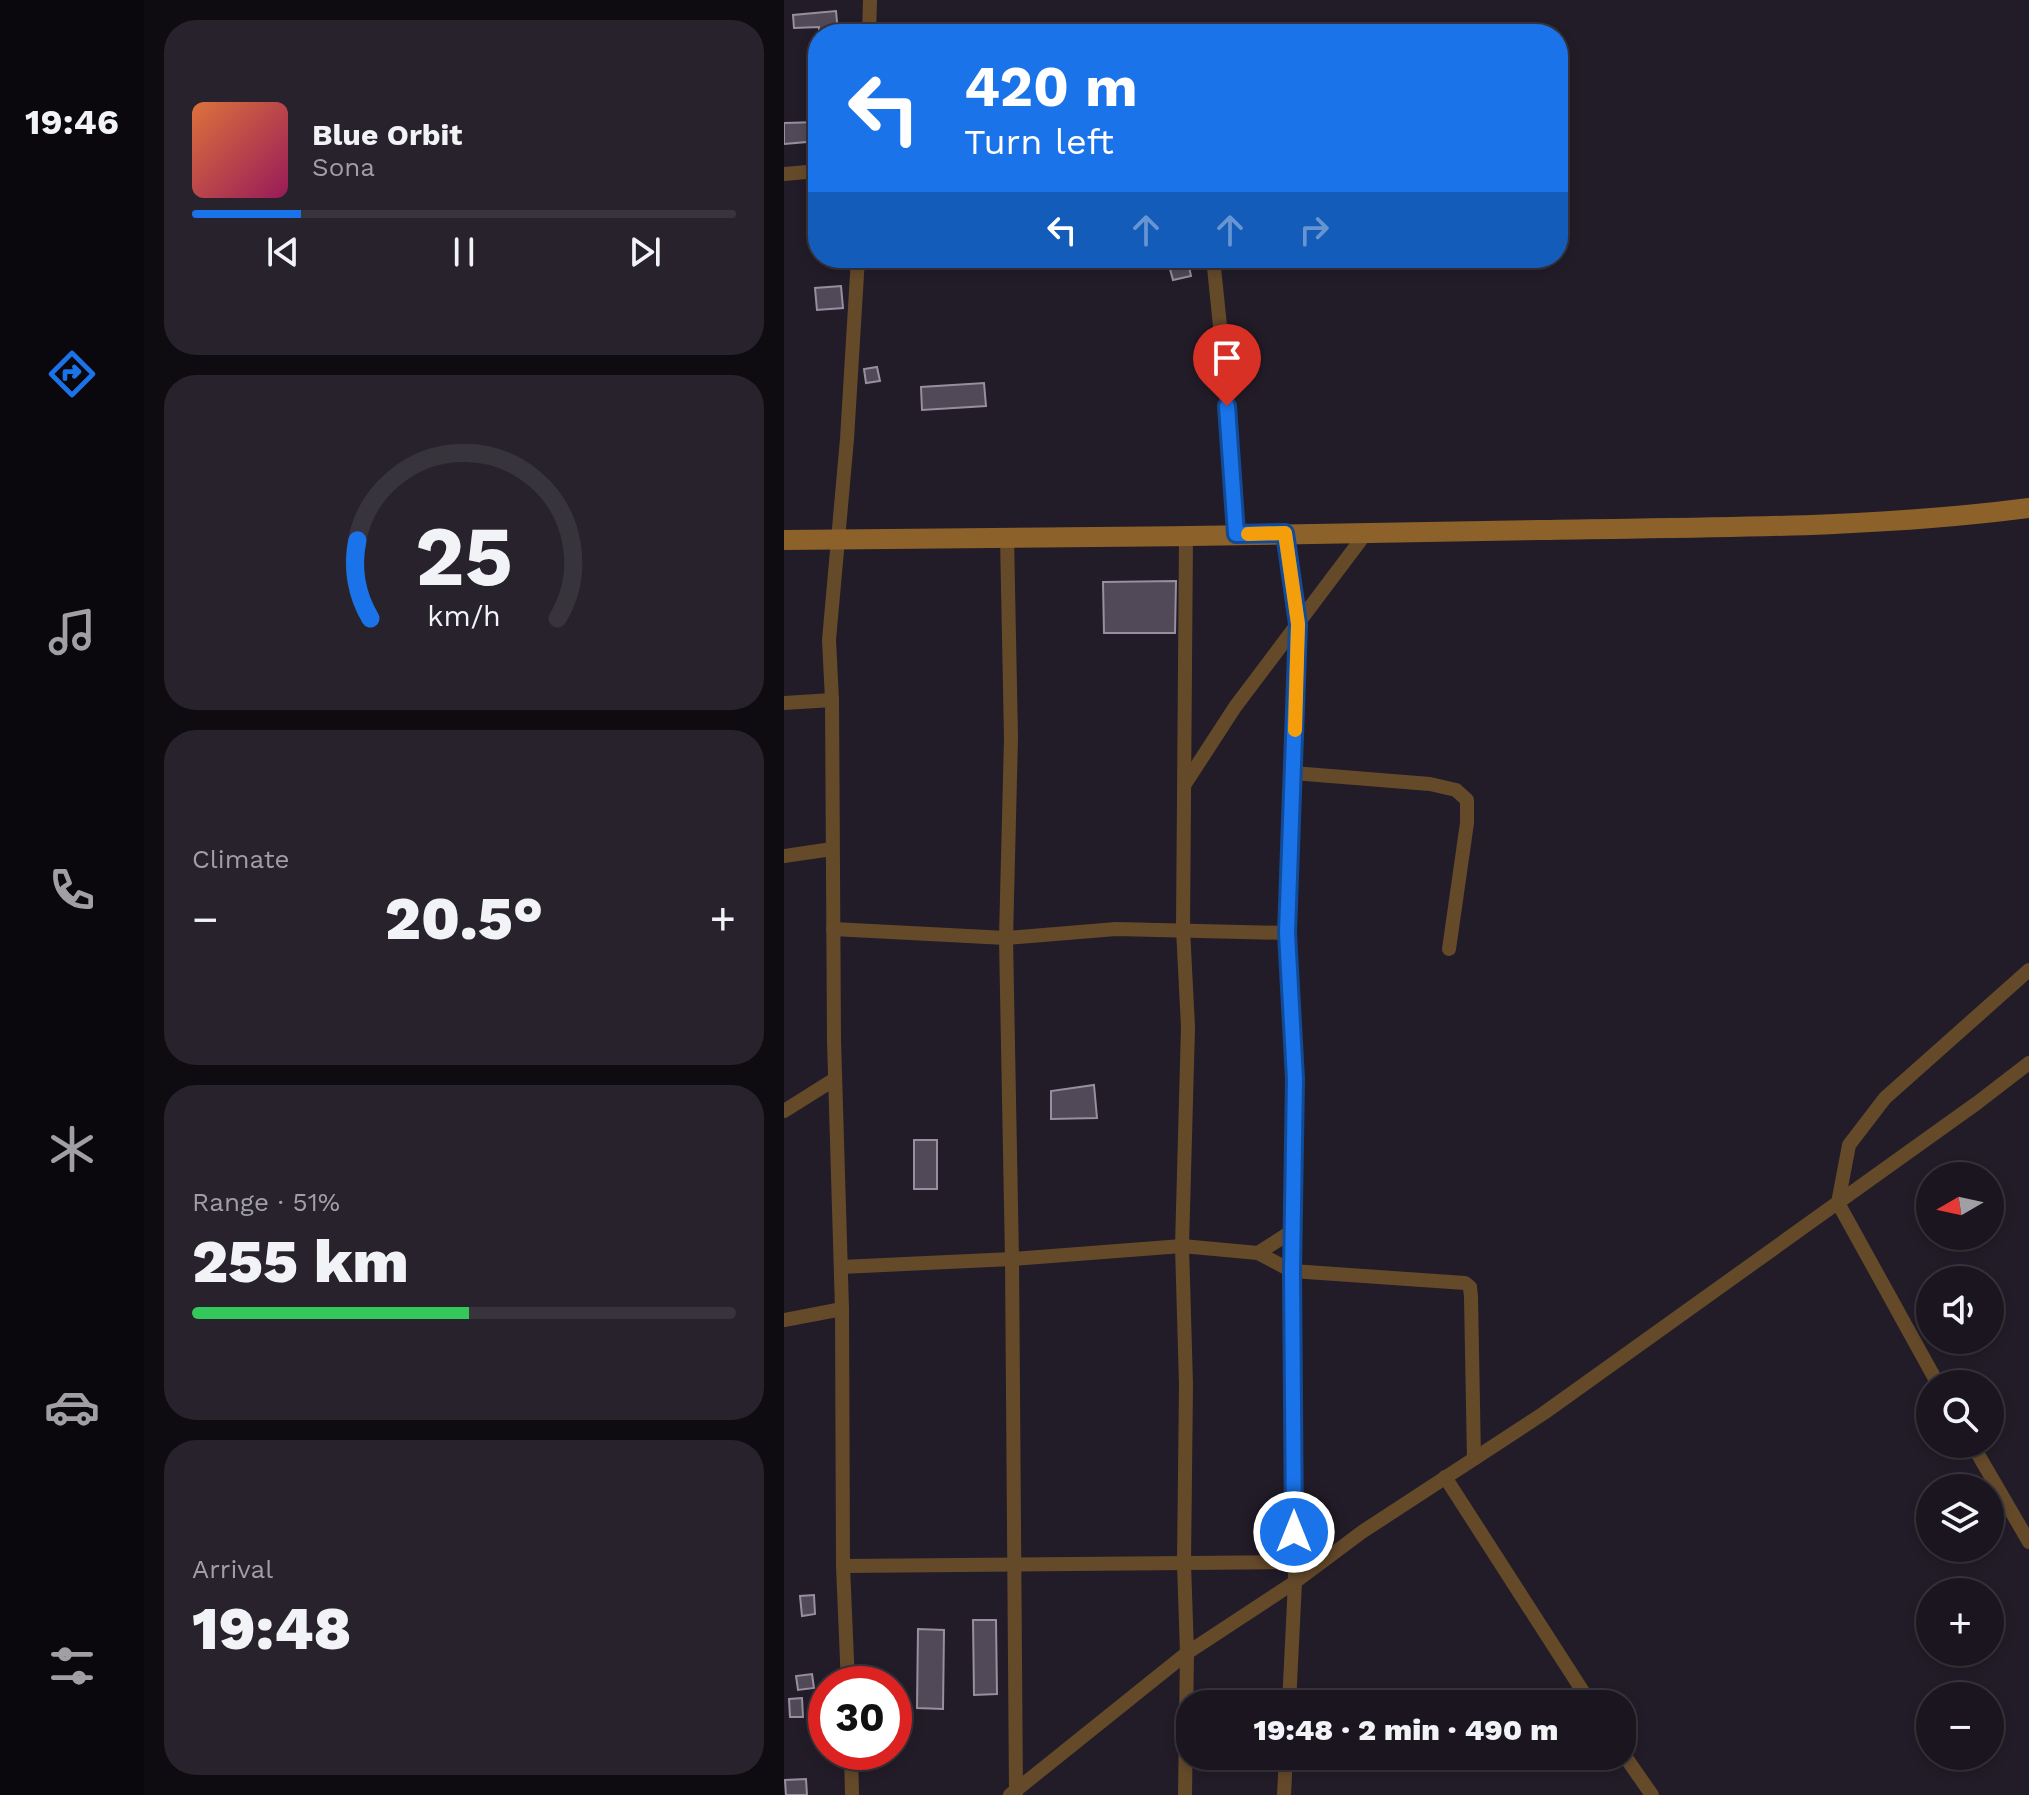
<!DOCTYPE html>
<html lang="en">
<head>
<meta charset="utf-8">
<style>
  :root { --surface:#1a151e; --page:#27222b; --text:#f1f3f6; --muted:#9f9fa4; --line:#38343c; --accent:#1a73e8 }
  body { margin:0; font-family:"Work Sans",sans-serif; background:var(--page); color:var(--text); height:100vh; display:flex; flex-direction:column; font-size:30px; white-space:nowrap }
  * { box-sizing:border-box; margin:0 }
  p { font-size:26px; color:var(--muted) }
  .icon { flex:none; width:44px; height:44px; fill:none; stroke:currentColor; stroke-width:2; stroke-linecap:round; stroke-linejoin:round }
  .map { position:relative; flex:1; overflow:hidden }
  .sheet { display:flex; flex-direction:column; gap:20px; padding:20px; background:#0e0c10; width:640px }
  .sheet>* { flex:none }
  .hud { position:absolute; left:24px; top:24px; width:760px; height:244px; border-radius:32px; box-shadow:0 4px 12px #0003,0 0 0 2px var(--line); background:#1a73e8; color:#fff; overflow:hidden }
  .needle { width:52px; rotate:261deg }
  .tools { position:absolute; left:1132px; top:1162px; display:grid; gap:16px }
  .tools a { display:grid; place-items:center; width:88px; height:88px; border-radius:50%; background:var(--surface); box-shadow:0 4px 12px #0003,0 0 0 2px var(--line); font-size:40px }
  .speed { position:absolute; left:24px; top:1666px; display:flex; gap:16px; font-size:40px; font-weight:700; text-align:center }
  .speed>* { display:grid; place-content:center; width:104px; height:104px; border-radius:50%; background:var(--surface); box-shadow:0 4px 12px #0003,0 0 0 2px var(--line); line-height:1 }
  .speed .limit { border:12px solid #d22; background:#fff; color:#111 }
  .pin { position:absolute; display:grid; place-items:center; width:68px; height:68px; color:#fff; margin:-82px -34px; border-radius:50% 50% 50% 0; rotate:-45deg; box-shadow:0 0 8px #0007 }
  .pin .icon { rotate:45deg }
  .me { position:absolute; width:88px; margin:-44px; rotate:0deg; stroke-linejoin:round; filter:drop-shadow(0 0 6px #0008) }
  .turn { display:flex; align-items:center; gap:28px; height:168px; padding:0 24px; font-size:36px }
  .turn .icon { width:104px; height:104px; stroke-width:2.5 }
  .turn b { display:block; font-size:56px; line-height:68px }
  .lanes { display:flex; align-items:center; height:76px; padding:0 24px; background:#0003; justify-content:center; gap:40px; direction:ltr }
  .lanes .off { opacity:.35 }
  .big { font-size:60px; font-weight:800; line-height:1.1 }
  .sheet .card { flex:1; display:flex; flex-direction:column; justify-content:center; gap:12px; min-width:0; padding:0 28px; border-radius:32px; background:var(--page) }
  .sheet .dial { align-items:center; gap:0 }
  .dial svg { height:208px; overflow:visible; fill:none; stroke:var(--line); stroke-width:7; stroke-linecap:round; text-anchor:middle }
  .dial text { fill:var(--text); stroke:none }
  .song { display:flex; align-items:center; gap:24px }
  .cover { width:96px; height:96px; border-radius:12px; background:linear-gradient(135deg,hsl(20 70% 55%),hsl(330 70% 35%)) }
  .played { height:8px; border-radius:4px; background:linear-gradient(90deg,var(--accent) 20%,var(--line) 20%) }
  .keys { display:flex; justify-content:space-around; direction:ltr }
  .heat { display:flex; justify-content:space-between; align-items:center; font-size:44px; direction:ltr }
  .charge { height:12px; border-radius:6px; background:linear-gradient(90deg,#34c759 51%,var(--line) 0) }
  .trip { position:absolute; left:392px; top:1690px; width:460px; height:80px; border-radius:32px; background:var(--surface); box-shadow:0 4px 12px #0003,0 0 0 2px var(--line); font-weight:800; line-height:80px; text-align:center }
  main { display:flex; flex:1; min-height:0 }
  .dock { display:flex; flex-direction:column; width:144px; justify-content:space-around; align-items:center; background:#0a080c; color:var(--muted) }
  .dock .icon { width:56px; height:56px }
  .dock .on { color:var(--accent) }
  .dock b { font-size:36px; color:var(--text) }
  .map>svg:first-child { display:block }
  .building { fill:#514958; stroke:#978f9f; stroke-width:2 }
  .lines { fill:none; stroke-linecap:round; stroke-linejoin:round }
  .minor { stroke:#654a2a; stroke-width:14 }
  .secondary { stroke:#8c622a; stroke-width:20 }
  .route-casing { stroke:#114b97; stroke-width:20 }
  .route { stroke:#1a73e8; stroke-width:14 }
  .slow { stroke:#f59e0b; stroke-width:14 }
</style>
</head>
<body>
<main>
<nav class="dock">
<b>19:46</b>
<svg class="icon on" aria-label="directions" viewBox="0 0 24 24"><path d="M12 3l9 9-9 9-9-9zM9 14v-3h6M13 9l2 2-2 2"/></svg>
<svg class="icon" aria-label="music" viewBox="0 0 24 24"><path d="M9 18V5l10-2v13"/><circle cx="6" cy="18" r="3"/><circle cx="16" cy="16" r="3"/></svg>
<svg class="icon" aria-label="phone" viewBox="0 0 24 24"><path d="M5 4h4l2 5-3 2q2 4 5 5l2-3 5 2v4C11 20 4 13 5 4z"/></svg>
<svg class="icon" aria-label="climate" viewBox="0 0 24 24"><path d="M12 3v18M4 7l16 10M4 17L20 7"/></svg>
<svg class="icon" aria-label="car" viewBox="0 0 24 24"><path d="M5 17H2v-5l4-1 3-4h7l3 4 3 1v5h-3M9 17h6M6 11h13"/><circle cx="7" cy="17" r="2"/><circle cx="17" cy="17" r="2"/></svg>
<svg class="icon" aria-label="filters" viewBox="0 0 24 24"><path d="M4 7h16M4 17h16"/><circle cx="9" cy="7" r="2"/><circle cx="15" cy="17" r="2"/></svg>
</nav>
<section class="sheet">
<div class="card">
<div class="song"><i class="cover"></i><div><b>Blue Orbit</b><p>Sona</p></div></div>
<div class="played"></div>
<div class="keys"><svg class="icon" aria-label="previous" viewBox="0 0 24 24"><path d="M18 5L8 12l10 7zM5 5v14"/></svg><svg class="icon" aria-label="pause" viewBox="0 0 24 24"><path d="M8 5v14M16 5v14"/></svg><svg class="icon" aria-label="next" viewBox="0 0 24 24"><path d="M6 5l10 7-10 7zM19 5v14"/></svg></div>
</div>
<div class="card dial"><svg viewBox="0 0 100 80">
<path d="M14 69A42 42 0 1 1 86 69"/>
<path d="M14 69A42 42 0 0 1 9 39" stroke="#1a73e8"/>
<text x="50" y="56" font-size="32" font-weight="700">25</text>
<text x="50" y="72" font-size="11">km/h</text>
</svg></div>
<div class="card"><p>Climate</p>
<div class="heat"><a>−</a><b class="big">20.5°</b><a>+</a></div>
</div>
<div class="card"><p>Range · 51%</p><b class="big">255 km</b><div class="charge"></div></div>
<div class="card"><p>Arrival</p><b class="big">19:48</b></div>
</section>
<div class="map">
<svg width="1245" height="1795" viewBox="0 0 1245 1795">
  <rect width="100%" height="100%" fill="#221c28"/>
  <!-- building -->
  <g class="building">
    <path d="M 52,11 L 54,33 L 35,34 L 35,27 L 10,28 L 9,15 Z"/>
    <path d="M 34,122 L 34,141 L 0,144 L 0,123 Z"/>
    <path d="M 383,258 L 403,258 L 407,276 L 389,280 Z"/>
    <path d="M 57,286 L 59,308 L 33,310 L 31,288 Z"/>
    <path d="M 93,367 L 96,381 L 82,383 L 80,369 Z"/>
    <path d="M 200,383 L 202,406 L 138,410 L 137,387 Z"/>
    <path d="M 392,581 L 391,633 L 320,633 L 319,582 Z"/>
    <path d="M 310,1085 L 313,1118 L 267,1119 L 267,1091 Z"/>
    <rect x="130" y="1140" width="23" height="49"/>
    <path d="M 30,1595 L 31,1614 L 18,1616 L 16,1596 Z"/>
    <path d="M 189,1620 L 212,1620 L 213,1694 L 190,1695 Z"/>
    <path d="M 134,1629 L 160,1630 L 159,1709 L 133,1708 Z"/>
    <path d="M 28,1674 L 30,1688 L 14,1690 L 12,1676 Z"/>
    <path d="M 18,1698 L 19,1717 L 6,1717 L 5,1699 Z"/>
    <path d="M 22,1779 L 23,1795 L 2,1795 L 1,1780 Z"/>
  </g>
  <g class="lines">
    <!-- minor -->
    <g class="minor">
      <path d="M 85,34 L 86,0"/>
      <path d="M 0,174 L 34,171"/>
      <path d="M 429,258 L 441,374 L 452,534"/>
      <path d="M 501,533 L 514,624 L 503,933 L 511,1079 L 508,1271 L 511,1582 L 505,1704"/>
      <path d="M 223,537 L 227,738 L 222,938 L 332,929 L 503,933"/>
      <path d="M 0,703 L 48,700"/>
      <path d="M 509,773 L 646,784 L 672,790 L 683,800 L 683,823 L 665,949"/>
      <path d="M 401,784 L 451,707 L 582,533"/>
      <path d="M 0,856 L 48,849"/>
      <path d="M 49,929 L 222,938 L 228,1259 L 232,1795"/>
      <path d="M 0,1111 L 51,1079"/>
      <path d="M 474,1253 L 510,1230"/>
      <path d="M 57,1267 L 228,1259 L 398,1246 L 474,1253 L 508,1271 L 681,1283 L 686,1287 L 687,1297 L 690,1459"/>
      <path d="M 0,1320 L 58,1309"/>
      <path d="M 1154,1384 L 1054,1203 L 1065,1145 L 1101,1098 L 1245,970"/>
      <path d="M 1188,1444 L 1245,1542"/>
      <path d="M 661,1477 L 807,1704"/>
      <path d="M 59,1566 L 518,1562"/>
      <path d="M 64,1684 L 59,1566 L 58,1309 L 50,1040 L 48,700 L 45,640 L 63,439 L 74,258"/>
      <path d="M 67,1752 L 68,1795"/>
      <path d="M 838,1752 L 868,1795"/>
      <path d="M 226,1795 L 403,1653 L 511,1582 L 578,1532 L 760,1413 L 1193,1103 L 1245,1063"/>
      <path d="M 401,1795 L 403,1653 L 400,1563 L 402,1384 L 398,1246 L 404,1027 L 399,929 L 402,535"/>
      <path d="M 500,1795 L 502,1756"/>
    </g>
    <!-- secondary -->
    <path class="secondary" d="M 0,540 C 252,539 505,535 757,530 C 920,527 1084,529 1245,508"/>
  </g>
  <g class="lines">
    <defs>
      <path id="route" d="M 443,406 L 452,534 L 501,533 L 514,624 L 503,933 L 511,1079 L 508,1271 L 510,1532"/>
    </defs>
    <!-- route casing -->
    <use href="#route" class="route-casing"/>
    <!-- route -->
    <use href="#route" class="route"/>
    <!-- slow -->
    <path class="slow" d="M 464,534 L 501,533 L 514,624 L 511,730"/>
  </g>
</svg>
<div class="tools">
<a><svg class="needle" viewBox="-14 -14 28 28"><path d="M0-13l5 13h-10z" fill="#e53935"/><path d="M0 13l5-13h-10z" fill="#9f9fa4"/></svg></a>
<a><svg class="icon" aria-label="sound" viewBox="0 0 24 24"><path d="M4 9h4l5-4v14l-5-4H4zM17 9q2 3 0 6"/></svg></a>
<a><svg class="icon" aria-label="search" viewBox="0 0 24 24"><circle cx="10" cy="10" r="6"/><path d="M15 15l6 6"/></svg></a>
<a><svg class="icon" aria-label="layers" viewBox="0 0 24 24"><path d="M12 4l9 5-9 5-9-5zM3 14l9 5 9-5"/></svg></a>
<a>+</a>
<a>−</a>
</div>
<div class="speed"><div class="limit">30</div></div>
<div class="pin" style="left:443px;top:406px;background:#d93025"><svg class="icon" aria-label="arrive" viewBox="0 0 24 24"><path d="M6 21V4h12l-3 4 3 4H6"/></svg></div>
<svg class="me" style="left:510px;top:1532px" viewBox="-20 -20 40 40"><circle r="17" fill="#1a73e8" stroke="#fff" stroke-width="3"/><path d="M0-11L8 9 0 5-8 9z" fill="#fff"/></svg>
<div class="trip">19:48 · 2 min · 490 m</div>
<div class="hud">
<div class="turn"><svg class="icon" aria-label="left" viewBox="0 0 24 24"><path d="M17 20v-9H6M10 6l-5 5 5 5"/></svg><div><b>420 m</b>Turn left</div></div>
<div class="lanes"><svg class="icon" aria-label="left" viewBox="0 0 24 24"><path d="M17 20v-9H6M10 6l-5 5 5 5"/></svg><svg class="icon off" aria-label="ahead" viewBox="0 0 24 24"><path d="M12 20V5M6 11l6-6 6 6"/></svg><svg class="icon off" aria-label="ahead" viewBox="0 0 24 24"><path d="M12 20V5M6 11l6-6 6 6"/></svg><svg class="icon off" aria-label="right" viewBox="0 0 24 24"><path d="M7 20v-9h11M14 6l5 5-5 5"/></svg></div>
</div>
</div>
</main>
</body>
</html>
